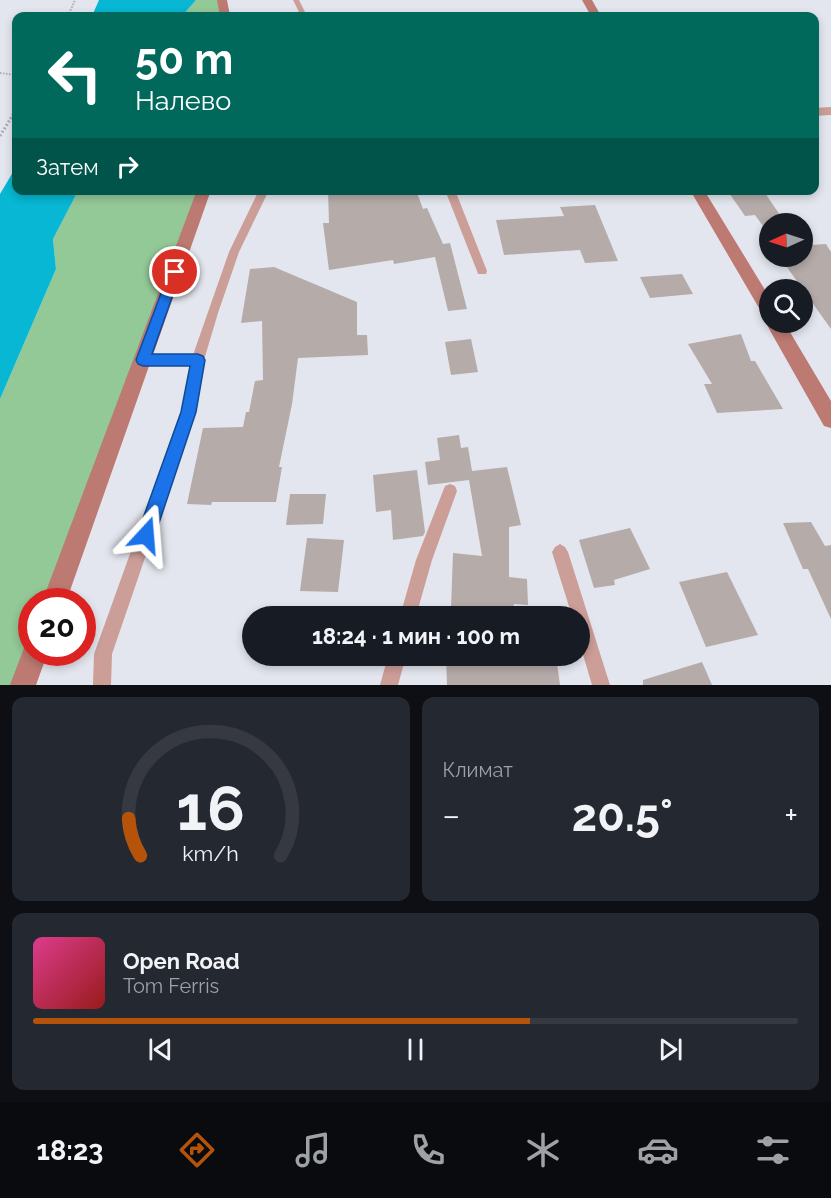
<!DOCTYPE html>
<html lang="ru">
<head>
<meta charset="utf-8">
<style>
  :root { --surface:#171b24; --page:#242831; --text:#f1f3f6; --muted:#9ea1a6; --line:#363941; --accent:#b45309 }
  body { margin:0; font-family:Raleway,sans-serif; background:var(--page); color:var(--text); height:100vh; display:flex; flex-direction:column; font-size:22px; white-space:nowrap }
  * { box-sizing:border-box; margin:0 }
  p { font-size:20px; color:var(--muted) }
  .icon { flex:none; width:33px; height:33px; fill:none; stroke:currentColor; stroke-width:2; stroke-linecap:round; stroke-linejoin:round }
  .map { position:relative; height:685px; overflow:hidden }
  .panel { display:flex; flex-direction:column; gap:12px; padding:12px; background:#0d0f14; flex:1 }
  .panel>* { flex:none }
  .top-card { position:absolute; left:12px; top:12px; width:807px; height:183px; border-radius:12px; box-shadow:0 3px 9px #0003; background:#00695c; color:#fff; overflow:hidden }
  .needle { width:39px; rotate:267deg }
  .tools { position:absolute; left:759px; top:213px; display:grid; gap:12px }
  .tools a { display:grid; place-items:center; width:54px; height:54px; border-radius:50%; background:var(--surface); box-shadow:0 3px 9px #0003; font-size:30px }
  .speed { position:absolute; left:18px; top:588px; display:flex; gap:12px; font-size:30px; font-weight:700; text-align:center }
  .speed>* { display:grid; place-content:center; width:78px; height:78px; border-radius:50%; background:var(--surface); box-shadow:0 3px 9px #0003; line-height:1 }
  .speed .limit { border:9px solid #d22; background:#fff; color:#111 }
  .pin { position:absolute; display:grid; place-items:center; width:51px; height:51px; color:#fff; margin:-26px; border:3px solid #fff; border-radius:50%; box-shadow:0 2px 6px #0007 }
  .me { position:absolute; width:66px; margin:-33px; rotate:19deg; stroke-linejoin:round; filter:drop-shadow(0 0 4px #0008) }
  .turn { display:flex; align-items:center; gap:21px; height:126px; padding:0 24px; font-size:27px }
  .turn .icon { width:78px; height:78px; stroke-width:2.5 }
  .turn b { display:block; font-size:42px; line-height:51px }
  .then { display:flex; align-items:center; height:57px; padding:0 24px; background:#0003; gap:12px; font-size:22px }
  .big { font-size:45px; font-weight:700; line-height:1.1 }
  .panel .card { flex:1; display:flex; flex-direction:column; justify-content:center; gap:9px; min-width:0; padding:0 21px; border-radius:12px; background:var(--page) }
  .panel .dial { align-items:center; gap:0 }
  .dial svg { height:156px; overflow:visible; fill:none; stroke:var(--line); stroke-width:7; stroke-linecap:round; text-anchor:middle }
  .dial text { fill:var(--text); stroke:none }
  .song { display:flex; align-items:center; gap:18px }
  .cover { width:72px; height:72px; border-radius:9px; background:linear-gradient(135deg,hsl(330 70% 55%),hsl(0 70% 35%)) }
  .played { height:6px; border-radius:3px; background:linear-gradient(90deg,var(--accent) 65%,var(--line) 65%) }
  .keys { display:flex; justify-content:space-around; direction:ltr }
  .heat { display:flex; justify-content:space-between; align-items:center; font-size:33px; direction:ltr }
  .panel .tiles { flex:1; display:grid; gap:12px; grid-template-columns:1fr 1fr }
  .card:last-child { grid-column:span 2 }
  .trip { position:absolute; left:242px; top:606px; width:348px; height:60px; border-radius:30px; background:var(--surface); box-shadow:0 3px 9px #0003; font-weight:700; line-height:60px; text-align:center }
  .tabs { display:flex; height:96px; justify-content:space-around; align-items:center; background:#090b0e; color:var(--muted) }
  .tabs .icon { width:42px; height:42px }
  .tabs .active { color:var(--accent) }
  .tabs b { font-size:27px; color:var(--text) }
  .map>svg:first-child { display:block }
  .green { fill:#93c897 }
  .water { fill:#07b7d3 }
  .building { fill:#b5aba9 }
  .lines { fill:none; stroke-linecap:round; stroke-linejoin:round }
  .path-far1 { stroke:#abadb4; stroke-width:2; stroke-dasharray:1.5 1.5; stroke-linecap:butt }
  .path { stroke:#abadb4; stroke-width:3; stroke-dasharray:2 2; stroke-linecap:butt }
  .lane { fill:#cc9e98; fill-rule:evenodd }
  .street { fill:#cc9e98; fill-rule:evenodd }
  .secondary { fill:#bc7a72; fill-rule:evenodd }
  .route { fill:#1a73e8; stroke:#114b97; stroke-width:1.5 }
</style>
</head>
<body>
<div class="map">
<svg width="831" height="685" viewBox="0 0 831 685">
  <rect width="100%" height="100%" fill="#e3e6ee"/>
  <!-- green -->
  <g class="green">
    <path d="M 196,0 L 222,0 L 225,16 L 182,16 Z"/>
    <path d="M 78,191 L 204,191 L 54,601 L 32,602 L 32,652 L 23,685 L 0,685 L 0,399 L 56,269 L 53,239 Z"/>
  </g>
  <!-- water -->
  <g class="water">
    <path d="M 99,0 L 196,0 L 182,16 L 92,16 Z"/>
    <path d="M 16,167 L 16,190 L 78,191 L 53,239 L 56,269 L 0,399 L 0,194 Z"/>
  </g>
  <!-- building -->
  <g class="building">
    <path d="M 328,190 L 416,190 L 423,209 L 427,208 L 443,244 L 450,243 L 467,309 L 448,311 L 435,257 L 394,264 L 393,260 L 329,270 L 323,223 L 329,223 Z"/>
    <path d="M 727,190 L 763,190 L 782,218 L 791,217 L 795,224 L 770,224 L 770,236 L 755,215 L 745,216 Z"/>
    <path d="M 595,205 L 618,261 L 585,263 L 580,250 L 504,255 L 496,220 L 564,216 L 560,207 Z"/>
    <path d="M 802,233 L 811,245 L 826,244 L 831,252 L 831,329 L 779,256 L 802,256 Z"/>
    <path d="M 274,267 L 357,302 L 357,335 L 367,335 L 368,355 L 298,358 L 292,404 L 279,467 L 282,467 L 276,502 L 212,502 L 211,505 L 187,504 L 203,428 L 243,427 L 246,412 L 249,412 L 255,381 L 263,380 L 262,321 L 241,323 L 250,269 Z"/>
    <path d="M 682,274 L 693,294 L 650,298 L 640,277 Z"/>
    <path d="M 741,334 L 751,361 L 755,361 L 783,409 L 717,413 L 704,384 L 712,384 L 688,344 Z"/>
    <path d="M 471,339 L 478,372 L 451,375 L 445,342 Z"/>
    <path d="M 459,435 L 461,448 L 468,447 L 472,471 L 507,467 L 521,525 L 509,527 L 509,577 L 527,579 L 528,605 L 514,604 L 511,614 L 451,608 L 453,553 L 482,556 L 469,480 L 428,485 L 425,462 L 440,460 L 437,438 Z"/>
    <path d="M 417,470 L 425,532 L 423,536 L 393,540 L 391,510 L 376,512 L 373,475 Z"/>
    <path d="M 290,494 L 326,494 L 323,524 L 286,525 Z"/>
    <path d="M 811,522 L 825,546 L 831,545 L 831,619 L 808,569 L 803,569 L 783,523 Z"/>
    <path d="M 630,528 L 650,569 L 614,580 L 615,585 L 594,588 L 579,540 Z"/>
    <path d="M 307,538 L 344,540 L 338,592 L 300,591 Z"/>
    <path d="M 727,572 L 758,635 L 706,647 L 679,582 Z"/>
    <path d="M 446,656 L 556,656 L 560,685 L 447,685 Z"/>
    <path d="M 702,662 L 712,685 L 643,685 L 643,680 Z"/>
  </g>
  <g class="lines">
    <!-- path-far1 -->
    <g class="path-far1">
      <path d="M 68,16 L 75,0"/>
      <path d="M 0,73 L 16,75"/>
      <path d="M 13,114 L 16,110"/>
    </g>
    <!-- path -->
    <path class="path" d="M 0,136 L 14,113"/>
    <!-- lane -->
    <g class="lane">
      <path d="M 293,0 L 299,0 L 307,16 L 301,16 Z"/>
      <path d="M 259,190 L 269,190 L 239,252 L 218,313 L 204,360 L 195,412 L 112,654 L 111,685 L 93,685 L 94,654 L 181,412 L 191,365 L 143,365 L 139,364 L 137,360 L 139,356 L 143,355 L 193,355 L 229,252 Z"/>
      <path d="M 445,190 L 455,190 L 487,271 L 486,274 L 478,274 L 477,271 Z"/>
      <path d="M 450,484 L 455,486 L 457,491 L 432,560 L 416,616 L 400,616 L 416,560 L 445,486 Z"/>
      <path d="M 560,544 L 565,547 L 568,552 L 610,685 L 592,685 L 579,641 L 579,616 L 572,616 L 552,552 L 555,547 Z"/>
      <path d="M 388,656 L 406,656 L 398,685 L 380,685 Z"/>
    </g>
    <!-- street -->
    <path class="street" d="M 831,107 L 831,115 L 814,116 L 814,108 Z"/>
    <!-- secondary -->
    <g class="secondary">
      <path d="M 217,0 L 227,0 L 230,16 L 220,16 Z"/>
      <path d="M 582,0 L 592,0 L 601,16 L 591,16 Z"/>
      <path d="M 197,190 L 211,190 L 66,602 L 42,602 Z"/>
      <path d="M 690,190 L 704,190 L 770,298 L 770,322 L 784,322 L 831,401 L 831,428 L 824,426 L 768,327 L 766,320 Z"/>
      <path d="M 32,641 L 32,652 L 48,652 L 36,685 L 10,685 L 26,643 Z"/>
    </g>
  </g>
  <!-- route -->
  <path class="route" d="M 175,267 L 181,272 L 152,354 L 198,354 L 203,356 L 205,360 L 196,412 L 155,535 L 152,541 L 146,543 L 140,541 L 137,535 L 181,412 L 190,366 L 143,366 L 138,364 L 136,360 L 169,272 Z"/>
</svg>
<div class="tools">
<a><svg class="needle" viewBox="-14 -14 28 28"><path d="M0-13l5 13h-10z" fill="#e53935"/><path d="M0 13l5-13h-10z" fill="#9ea1a6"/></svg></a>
<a><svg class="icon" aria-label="search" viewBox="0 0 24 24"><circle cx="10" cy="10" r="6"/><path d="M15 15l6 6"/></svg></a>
</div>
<div class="speed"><div class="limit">20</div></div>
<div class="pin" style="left:175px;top:272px;background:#d93025"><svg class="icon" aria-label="arrive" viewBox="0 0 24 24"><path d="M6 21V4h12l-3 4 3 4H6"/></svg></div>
<svg class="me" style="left:146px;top:535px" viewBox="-20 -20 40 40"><path d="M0-17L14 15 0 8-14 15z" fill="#1a73e8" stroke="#fff" stroke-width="4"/></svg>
<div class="trip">18:24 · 1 мин · 100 m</div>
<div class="top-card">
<div class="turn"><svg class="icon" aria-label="left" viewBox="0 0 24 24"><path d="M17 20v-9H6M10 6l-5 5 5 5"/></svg><div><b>50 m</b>Налево</div></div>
<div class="then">Затем<svg class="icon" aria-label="right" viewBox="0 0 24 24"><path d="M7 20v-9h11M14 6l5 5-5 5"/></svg></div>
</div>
</div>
<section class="panel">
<div class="tiles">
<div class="card dial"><svg viewBox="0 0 100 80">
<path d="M14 69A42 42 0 1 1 86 69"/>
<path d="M14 69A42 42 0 0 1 8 50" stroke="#b45309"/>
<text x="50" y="56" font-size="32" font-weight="700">16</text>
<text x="50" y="72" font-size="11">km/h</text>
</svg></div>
<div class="card"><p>Климат</p>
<div class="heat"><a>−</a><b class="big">20.5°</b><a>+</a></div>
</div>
<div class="card">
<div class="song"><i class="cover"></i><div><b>Open Road</b><p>Tom Ferris</p></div></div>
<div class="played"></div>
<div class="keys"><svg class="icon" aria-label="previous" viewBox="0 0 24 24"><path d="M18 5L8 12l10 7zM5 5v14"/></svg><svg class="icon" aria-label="pause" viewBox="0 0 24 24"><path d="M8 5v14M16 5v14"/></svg><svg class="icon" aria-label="next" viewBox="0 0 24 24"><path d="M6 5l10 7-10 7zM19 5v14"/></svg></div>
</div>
</div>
</section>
<nav class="tabs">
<b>18:23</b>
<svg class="icon active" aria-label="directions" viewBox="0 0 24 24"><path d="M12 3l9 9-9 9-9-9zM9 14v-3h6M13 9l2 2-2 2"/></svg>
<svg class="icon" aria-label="music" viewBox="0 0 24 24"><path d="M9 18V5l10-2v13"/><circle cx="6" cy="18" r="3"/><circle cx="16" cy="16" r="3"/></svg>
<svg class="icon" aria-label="phone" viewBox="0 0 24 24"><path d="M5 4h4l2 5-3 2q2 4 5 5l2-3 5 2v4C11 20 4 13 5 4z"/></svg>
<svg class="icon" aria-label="climate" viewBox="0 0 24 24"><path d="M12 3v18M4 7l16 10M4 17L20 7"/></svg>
<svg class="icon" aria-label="car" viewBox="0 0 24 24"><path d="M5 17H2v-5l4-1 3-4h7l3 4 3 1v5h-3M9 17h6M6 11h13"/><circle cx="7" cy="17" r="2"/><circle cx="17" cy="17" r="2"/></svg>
<svg class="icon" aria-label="filters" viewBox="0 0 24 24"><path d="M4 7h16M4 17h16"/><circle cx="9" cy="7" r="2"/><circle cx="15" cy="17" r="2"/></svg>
</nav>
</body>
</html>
